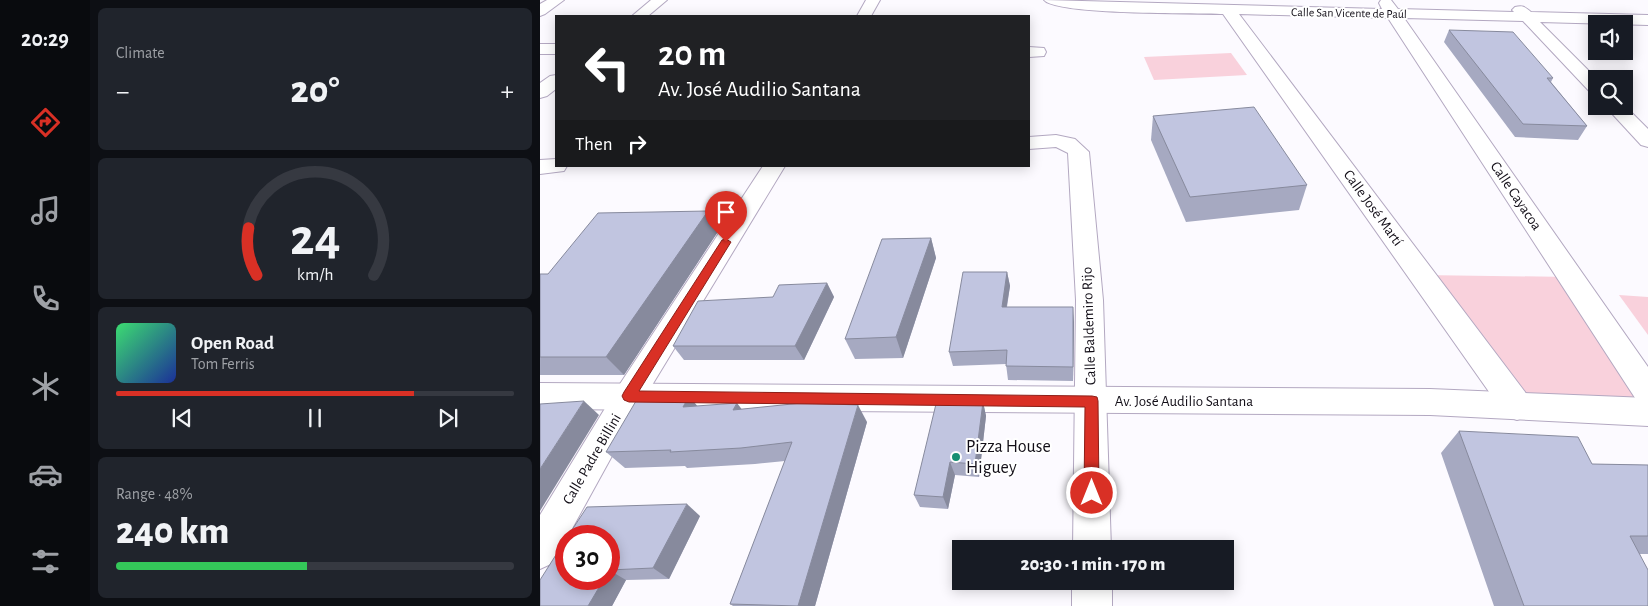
<!DOCTYPE html>
<html lang="en">
<head>
<meta charset="utf-8">
<style>
  :root { --surface:#171b24; --page:#20242c; --text:#f1f3f6; --muted:#9ea1a6; --line:#363941; --accent:#d93025 }
  body { margin:0; font-family:"Alegreya Sans",sans-serif; background:var(--page); color:var(--text); height:100vh; display:flex; flex-direction:column; font-size:19px; white-space:nowrap }
  * { box-sizing:border-box; margin:0 }
  p { font-size:16px; color:var(--muted) }
  .icon { flex:none; width:28px; height:28px; fill:none; stroke:currentColor; stroke-width:2; stroke-linecap:round; stroke-linejoin:round }
  .map { position:relative; flex:1; overflow:hidden }
  .details { display:flex; flex-direction:column; gap:8px; padding:8px; background:#0d0f14; width:450px }
  .details>* { flex:none }
  .banner { position:absolute; left:15px; top:15px; width:475px; height:152px; border-radius:0px; box-shadow:0 2px 12px #0003; background:#202124; color:#fff; overflow:hidden }
  .tools { position:absolute; left:1048px; top:15px; display:grid; gap:10px }
  .tools a { display:grid; place-items:center; width:45px; height:45px; border-radius:0px; background:var(--surface); box-shadow:0 2px 12px #0003; font-size:25px }
  .speed { position:absolute; left:15px; top:525px; display:flex; gap:10px; font-size:25px; font-weight:700; text-align:center }
  .speed>* { display:grid; place-content:center; width:65px; height:65px; border-radius:50%; background:var(--surface); box-shadow:0 2px 12px #0003; line-height:1 }
  .speed .limit { border:8px solid #d22; background:#fff; color:#111 }
  .pin { position:absolute; display:grid; place-items:center; width:42px; height:42px; color:#fff; margin:-51px -21px; border-radius:50% 50% 50% 0; rotate:-45deg; box-shadow:0 0 5px #0007 }
  .pin .icon { rotate:45deg }
  .me { position:absolute; width:55px; margin:-28px; rotate:0deg; stroke-linejoin:round; filter:drop-shadow(0 0 4px #0008) }
  .turn { display:flex; align-items:center; gap:18px; height:105px; padding:0 20px; font-size:22px }
  .turn .icon { width:65px; height:65px; stroke-width:2.5 }
  .turn b { display:block; font-size:35px; line-height:42px }
  .then { display:flex; align-items:center; height:48px; padding:0 20px; background:#0003; gap:10px; font-size:19px }
  .big { font-size:38px; font-weight:800; line-height:1.1 }
  .details .card { flex:1; display:flex; flex-direction:column; justify-content:center; gap:8px; min-width:0; padding:0 18px; border-radius:8px; background:var(--page) }
  .details .dial { align-items:center; gap:0 }
  .dial svg { height:130px; overflow:visible; fill:none; stroke:var(--line); stroke-width:7; stroke-linecap:round; text-anchor:middle }
  .dial text { fill:var(--text); stroke:none }
  .song { display:flex; align-items:center; gap:15px }
  .cover { width:60px; height:60px; border-radius:8px; background:linear-gradient(135deg,hsl(140 70% 55%),hsl(230 70% 35%)) }
  .played { height:5px; border-radius:2px; background:linear-gradient(90deg,var(--accent) 75%,var(--line) 75%) }
  .keys { display:flex; justify-content:space-around; direction:ltr }
  .heat { display:flex; justify-content:space-between; align-items:center; font-size:28px; direction:ltr }
  .charge { height:8px; border-radius:4px; background:linear-gradient(90deg,#34c759 48%,var(--line) 0) }
  .trip { position:absolute; left:412px; top:540px; width:282px; height:50px; border-radius:0px; background:var(--surface); box-shadow:0 2px 12px #0003; font-weight:800; line-height:50px; text-align:center }
  main { display:flex; flex:1; min-height:0 }
  .tabs { display:flex; flex-direction:column; width:90px; justify-content:space-around; align-items:center; background:#090b0e; color:var(--muted) }
  .tabs .icon { width:35px; height:35px }
  .tabs .selected { color:var(--accent) }
  .tabs b { font-size:22px; color:var(--text) }
  .map>svg:first-child { display:block }
  .green { fill:#f9d1dc }
  .lines { fill:none; stroke-linecap:round; stroke-linejoin:round }
  .street-casing { stroke:#b3a8c1; stroke-width:2 }
  .secondary-casing { stroke:#b3a8c1; stroke-width:2 }
  .street { fill:#fff; fill-rule:evenodd }
  .secondary { fill:#fff; fill-rule:evenodd }
  .wall { fill:#a6a9c1 }
  .shaded-wall { fill:#878a9d }
  .building { fill:#c1c5e0; stroke:#878a9d }
  .route { fill:#d93025; stroke:#8d1f18 }
  .poi-dot { fill:#158e72; stroke:#fff; stroke-width:2 }
  .labels { text-anchor:middle; dominant-baseline:central; stroke-width:4; stroke-linejoin:round; paint-order:stroke }
  .far-street-label { font-size:12px; fill:#120e17; stroke:#fff }
  .street-label { font-size:15px; fill:#120e17; stroke:#fff }
  .near-poi-label { font-size:18px; fill:#120e17; stroke:#fff; text-anchor:start }
</style>
</head>
<body>
<main>
<nav class="tabs">
<b>20:29</b>
<svg class="icon selected" aria-label="directions" viewBox="0 0 24 24"><path d="M12 3l9 9-9 9-9-9zM9 14v-3h6M13 9l2 2-2 2"/></svg>
<svg class="icon" aria-label="music" viewBox="0 0 24 24"><path d="M9 18V5l10-2v13"/><circle cx="6" cy="18" r="3"/><circle cx="16" cy="16" r="3"/></svg>
<svg class="icon" aria-label="phone" viewBox="0 0 24 24"><path d="M5 4h4l2 5-3 2q2 4 5 5l2-3 5 2v4C11 20 4 13 5 4z"/></svg>
<svg class="icon" aria-label="climate" viewBox="0 0 24 24"><path d="M12 3v18M4 7l16 10M4 17L20 7"/></svg>
<svg class="icon" aria-label="car" viewBox="0 0 24 24"><path d="M5 17H2v-5l4-1 3-4h7l3 4 3 1v5h-3M9 17h6M6 11h13"/><circle cx="7" cy="17" r="2"/><circle cx="17" cy="17" r="2"/></svg>
<svg class="icon" aria-label="filters" viewBox="0 0 24 24"><path d="M4 7h16M4 17h16"/><circle cx="9" cy="7" r="2"/><circle cx="15" cy="17" r="2"/></svg>
</nav>
<section class="details">
<div class="card"><p>Climate</p>
<div class="heat"><a>−</a><b class="big">20°</b><a>+</a></div>
</div>
<div class="card dial"><svg viewBox="0 0 100 80">
<path d="M14 69A42 42 0 1 1 86 69"/>
<path d="M14 69A42 42 0 0 1 9 40" stroke="#d93025"/>
<text x="50" y="56" font-size="32" font-weight="700">24</text>
<text x="50" y="72" font-size="11">km/h</text>
</svg></div>
<div class="card">
<div class="song"><i class="cover"></i><div><b>Open Road</b><p>Tom Ferris</p></div></div>
<div class="played"></div>
<div class="keys"><svg class="icon" aria-label="previous" viewBox="0 0 24 24"><path d="M18 5L8 12l10 7zM5 5v14"/></svg><svg class="icon" aria-label="pause" viewBox="0 0 24 24"><path d="M8 5v14M16 5v14"/></svg><svg class="icon" aria-label="next" viewBox="0 0 24 24"><path d="M6 5l10 7-10 7zM19 5v14"/></svg></div>
</div>
<div class="card"><p>Range · 48%</p><b class="big">240 km</b><div class="charge"></div></div>
</section>
<div class="map">
<svg width="1108" height="606" viewBox="0 0 1108 606">
  <rect width="100%" height="100%" fill="#fcfaff"/>
  <!-- green -->
  <g class="green">
    <path d="M 691,53 L 707,75 L 614,80 L 604,57 Z"/>
    <path d="M 882,275 L 1031,277 L 1108,412 L 977,406 Z"/>
    <path d="M 1079,295 L 1108,297 L 1108,335 Z"/>
  </g>
  <g class="lines">
    <defs>
      <g id="street">
        <path d="M 7,0 L 24,0 L 5,14 L 0,16 L 0,4 Z"/>
        <path d="M 111,0 L 127,0 L 108,16 L 92,16 Z"/>
        <path d="M 326,0 L 340,0 L 331,16 L 317,16 Z"/>
        <path d="M 504,0 L 842,9 L 839,3 L 841,0 L 851,0 L 858,9 L 974,12 L 972,10 L 975,7 C 983,5 985,7 991,12 L 1108,15 L 1108,25 L 1000,22 L 1057,79 L 1056,94 L 1050,92 L 983,21 L 864,18 L 1108,367 L 1108,405 L 1097,401 L 848,18 L 699,14 L 988,396 L 993,406 L 988,416 L 977,420 L 966,416 L 683,14 C 657,13 515,15 504,0 Z"/>
        <rect x="0" y="44" width="16" height="10"/>
        <path d="M 489,47 L 504,48 L 506,52 L 504,56 L 489,57 Z"/>
        <path d="M 16,75 L 16,89 L 7,96 L 0,98 L 0,83 L 10,76 Z"/>
        <path d="M 1084,105 L 1108,129 L 1108,147 L 1101,145 L 1065,106 Z"/>
        <path d="M 516,135 L 535,139 L 549,152 L 563,300 L 571,549 L 533,549 L 536,300 L 528,153 L 516,147 L 489,149 L 489,137 Z"/>
        <path d="M 16,159 L 16,166 L 27,166 L 24,171 L 0,174 L 0,160 Z"/>
        <path d="M 223,166 L 245,166 L 100,405 L 28,536 L 26,536 L 26,540 L 13,563 L 0,569 L 0,515 L 78,387 Z"/>
        <rect x="532" y="581" width="40" height="25"/>
      </g>
      <path id="secondary" d="M 0,383 L 890,389 L 1108,398 L 1108,426 L 890,415 L 0,409 Z"/>
    </defs>
    <!-- street casing -->
    <use href="#street" class="street-casing"/>
    <!-- secondary casing -->
    <use href="#secondary" class="secondary-casing"/>
    <!-- street -->
    <use href="#street" class="street"/>
    <!-- secondary -->
    <use href="#secondary" class="secondary"/>
  </g>
  <!-- wall -->
  <g class="wall">
    <path d="M 909,30 L 1013,78 L 1011,82 L 1047,126 L 1038,140 L 975,137 L 904,42 Z"/>
    <path d="M 613,116 L 767,185 L 759,210 L 646,222 L 611,140 Z"/>
    <path d="M 168,211 L 179,230 L 84,375 L 0,375 L 0,274 L 8,274 Z"/>
    <path d="M 391,238 L 396,258 L 363,358 L 315,359 L 305,339 Z"/>
    <path d="M 467,272 L 470,286 L 467,307 L 534,322 L 533,381 L 468,380 L 466,364 L 413,366 L 409,352 Z"/>
    <path d="M 287,283 L 294,297 L 264,360 L 144,360 L 133,346 L 233,297 Z"/>
    <path d="M 443,402 L 446,416 L 439,477 L 415,475 L 408,509 L 380,507 L 374,495 Z"/>
    <path d="M 157,406 L 327,422 L 275,606 L 193,606 L 190,604 L 245,461 L 215,464 L 147,468 L 145,466 L 85,468 L 66,452 Z"/>
    <path d="M 919,431 L 1052,464 L 1108,465 L 1108,554 L 1100,554 L 1108,606 L 954,606 L 901,453 Z"/>
    <path d="M 160,516 L 129,579 L 86,580 L 72,606 L 0,606 L 69,536 Z"/>
  </g>
  <!-- shaded-wall -->
  <g class="shaded-wall">
    <path d="M 168,211 L 179,230 L 84,375 L 66,357 Z"/>
    <path d="M 391,238 L 396,258 L 363,358 L 356,337 Z"/>
    <path d="M 467,272 L 470,286 L 464,322 L 462,307 Z"/>
    <path d="M 287,283 L 294,297 L 264,360 L 255,346 Z"/>
    <path d="M 533,307 L 534,322 L 533,381 Z"/>
    <path d="M 149,396 L 164,414 L 143,407 Z"/>
    <path d="M 44,401 L 59,415 L 0,511 L 0,469 Z"/>
    <path d="M 443,402 L 446,416 L 439,477 L 435,464 Z"/>
    <path d="M 197,403 L 210,420 L 193,410 Z"/>
    <path d="M 318,405 L 327,422 L 275,606 L 258,606 Z"/>
    <path d="M 410,462 L 415,475 L 408,509 L 403,497 Z"/>
    <path d="M 147,504 L 160,516 L 129,579 L 113,568 Z"/>
    <path d="M 69,570 L 86,580 L 72,606 L 48,606 L 64,579 L 69,579 Z"/>
  </g>
  <!-- building -->
  <g class="building">
    <path d="M 909,30 L 973,32 L 1013,78 L 1007,78 L 1047,126 L 983,124 Z"/>
    <path d="M 714,107 L 767,185 L 650,197 L 613,116 Z"/>
    <path d="M 168,211 L 66,357 L 0,357 L 0,274 L 8,274 L 58,213 Z"/>
    <path d="M 391,238 L 356,337 L 305,339 L 342,239 Z"/>
    <path d="M 423,272 L 467,272 L 462,307 L 533,307 L 533,367 L 466,366 L 467,350 L 409,352 Z"/>
    <path d="M 287,283 L 255,346 L 133,346 L 158,301 L 233,297 L 239,285 Z"/>
    <path d="M 149,396 L 143,407 L 197,403 L 193,410 L 262,403 L 318,405 L 258,606 L 190,604 L 252,442 L 201,448 L 130,452 L 131,450 L 66,452 L 96,401 Z"/>
    <path d="M 44,401 L 0,469 L 0,404 Z"/>
    <path d="M 443,402 L 435,464 L 410,462 L 403,497 L 374,495 L 396,404 Z"/>
    <path d="M 919,431 L 1038,437 L 1052,464 L 1108,465 L 1108,536 L 1090,536 L 1108,570 L 1108,606 L 984,606 Z"/>
    <path d="M 147,504 L 113,568 L 69,570 L 69,536 L 28,536 L 47,507 Z"/>
    <path d="M 26,539 L 26,579 L 64,579 L 48,606 L 0,606 L 0,580 Z"/>
  </g>
  <!-- route -->
  <path class="route" d="M 186,239 L 191,242 L 99,391 L 552,396 L 557,397 L 558,401 L 559,493 L 557,498 L 552,500 L 547,498 L 544,493 L 545,407 L 89,402 L 84,400 L 82,396 L 84,392 L 182,240 Z"/>
  <!-- markers -->
  <circle class="poi-dot" cx="416" cy="457" r="5"/>
  <g class="labels">
    <!-- far-street labels -->
    <g class="far-street-label">
      <text transform="translate(809 13) rotate(1)">Calle San Vicente de Paúl</text>
    </g>
    <!-- street labels -->
    <g class="street-label">
      <text transform="translate(976 196) rotate(56)">Calle Cayacoa</text>
      <text transform="translate(833 208) rotate(54)">Calle José Martí</text>
      <text transform="translate(549 326) rotate(-92)">Calle Baldemiro Rijo</text>
      <text x="644" y="401">Av. José Audilio Santana</text>
      <text transform="translate(52 459) rotate(-60)">Calle Padre Billini</text>
    </g>
    <!-- near-poi labels -->
    <g class="near-poi-label">
      <text x="426" y="447">Pizza House<tspan x="426" dy="21">Higuey</tspan></text>
    </g>
  </g>
</svg>
<div class="tools">
<a><svg class="icon" aria-label="sound" viewBox="0 0 24 24"><path d="M4 9h4l5-4v14l-5-4H4zM17 9q2 3 0 6"/></svg></a>
<a><svg class="icon" aria-label="search" viewBox="0 0 24 24"><circle cx="10" cy="10" r="6"/><path d="M15 15l6 6"/></svg></a>
</div>
<div class="speed"><div class="limit">30</div></div>
<div class="pin" style="left:186px;top:242px;background:#d93025"><svg class="icon" aria-label="arrive" viewBox="0 0 24 24"><path d="M6 21V4h12l-3 4 3 4H6"/></svg></div>
<svg class="me" style="left:552px;top:493px" viewBox="-20 -20 40 40"><circle r="17" fill="#d93025" stroke="#fff" stroke-width="3"/><path d="M0-11L8 9 0 5-8 9z" fill="#fff"/></svg>
<div class="trip">20:30 · 1 min · 170 m</div>
<div class="banner">
<div class="turn"><svg class="icon" aria-label="left" viewBox="0 0 24 24"><path d="M17 20v-9H6M10 6l-5 5 5 5"/></svg><div><b>20 m</b>Av. José Audilio Santana</div></div>
<div class="then">Then<svg class="icon" aria-label="right" viewBox="0 0 24 24"><path d="M7 20v-9h11M14 6l5 5-5 5"/></svg></div>
</div>
</div>
</main>
</body>
</html>
